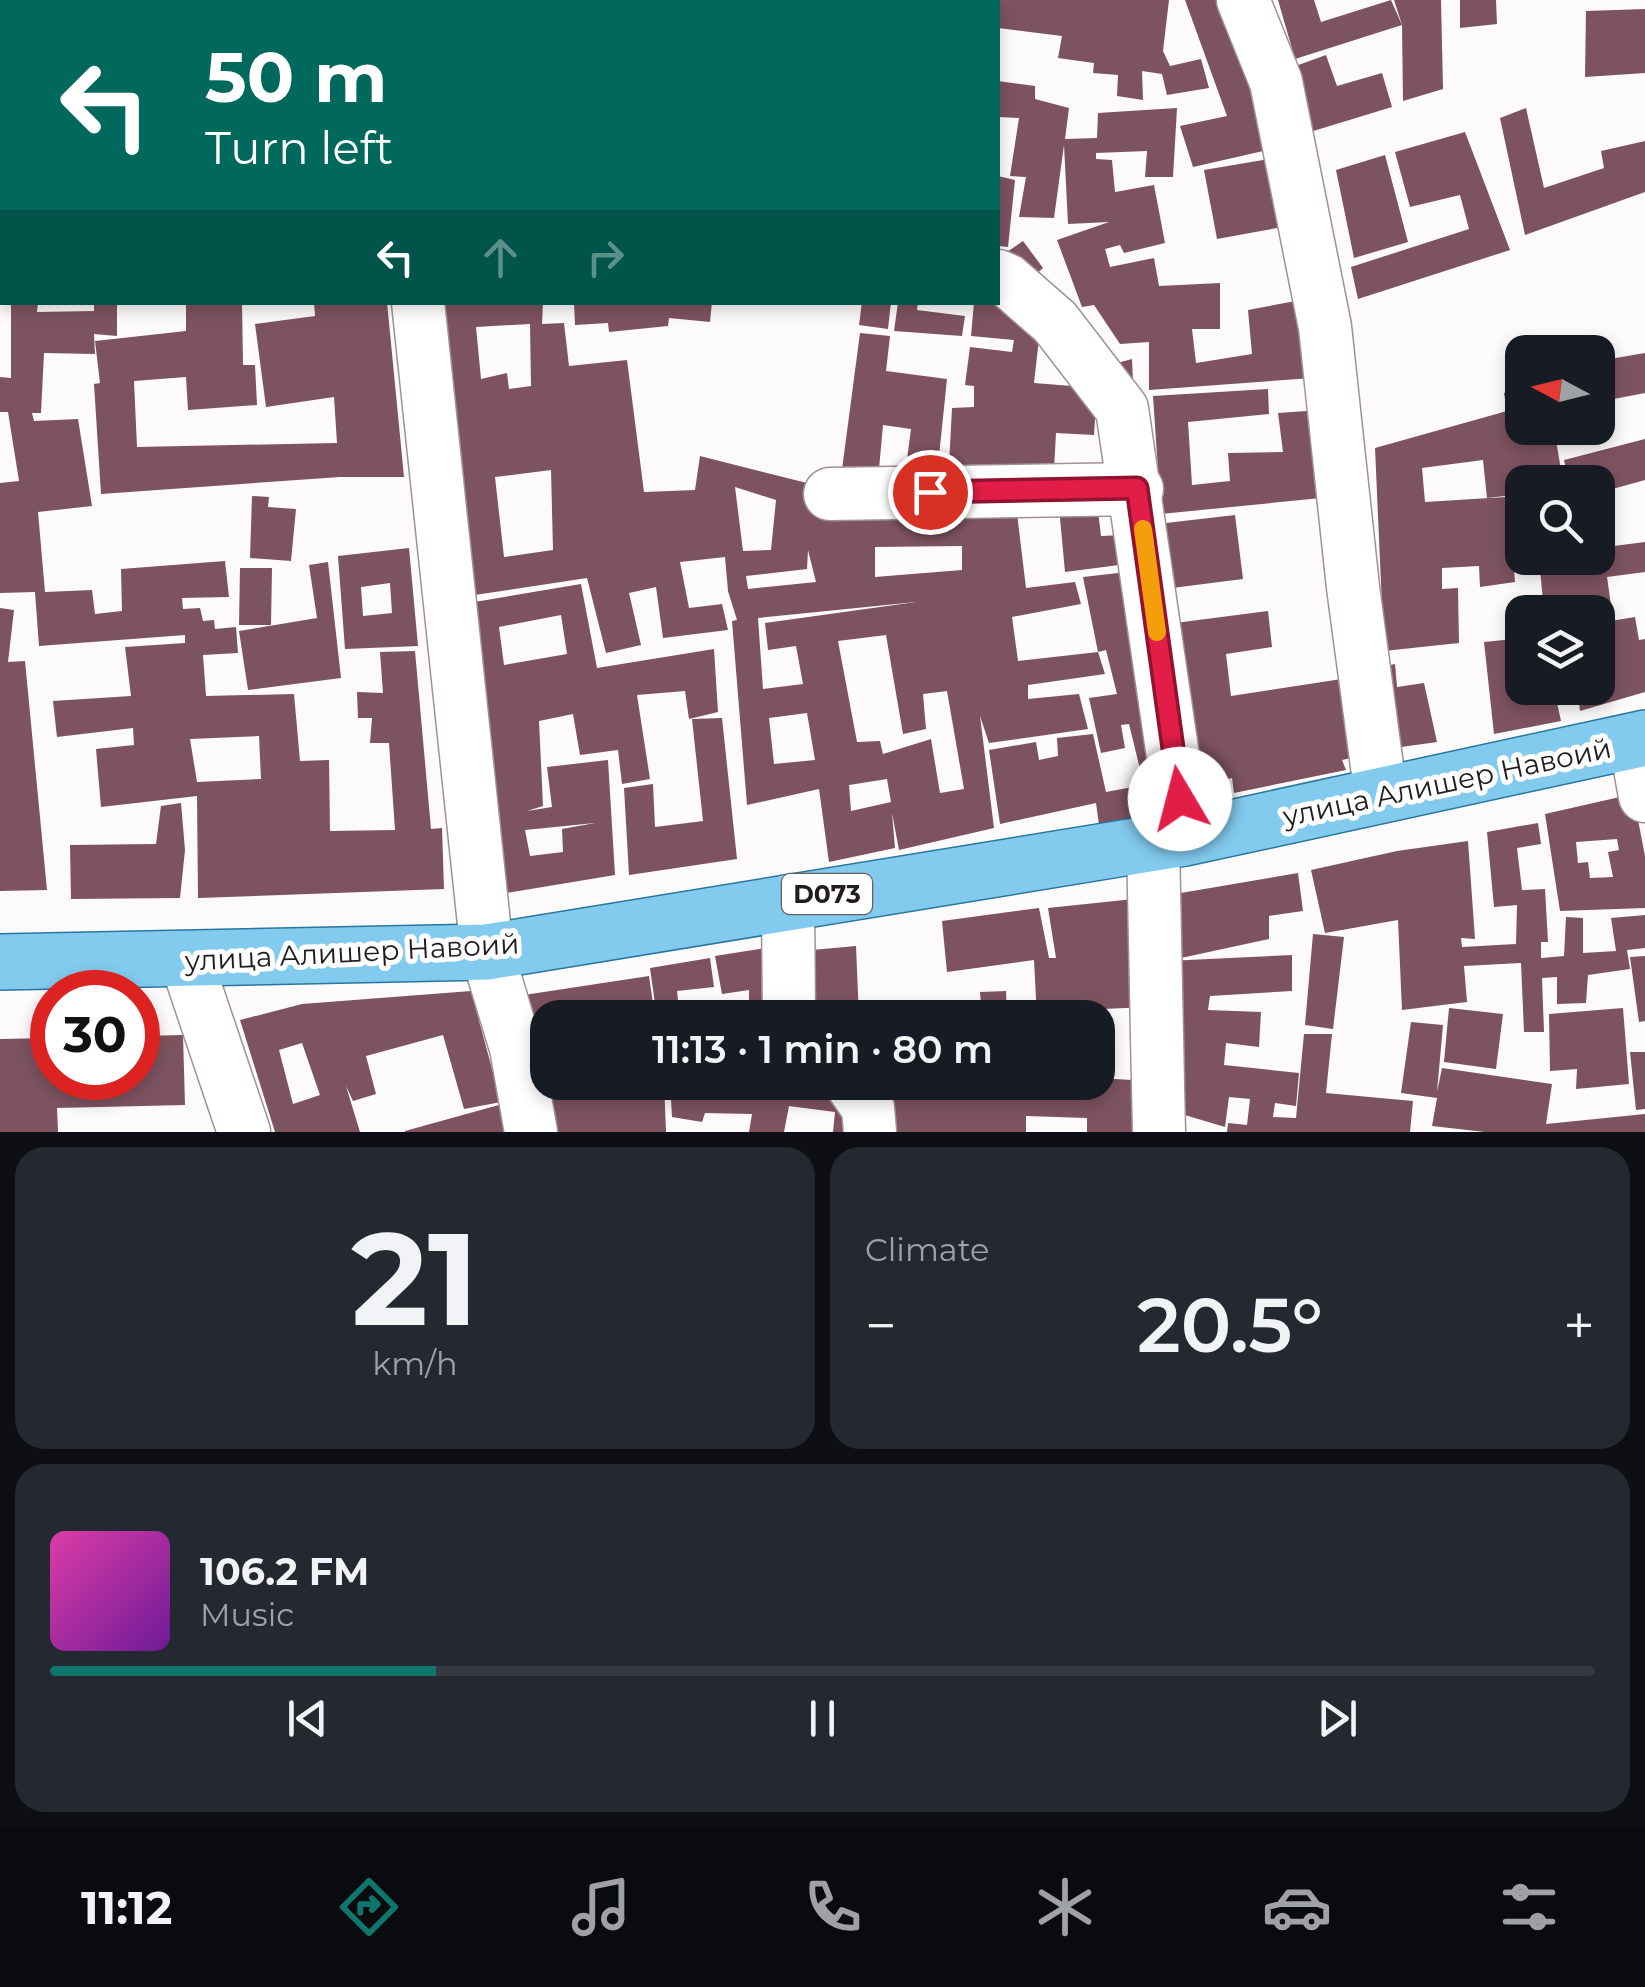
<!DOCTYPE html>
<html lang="en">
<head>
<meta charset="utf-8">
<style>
  :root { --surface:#171b24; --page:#242831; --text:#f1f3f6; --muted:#9ea1a6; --line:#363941; --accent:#0f766e }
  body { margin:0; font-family:Montserrat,sans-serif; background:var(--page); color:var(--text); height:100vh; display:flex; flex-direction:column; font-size:38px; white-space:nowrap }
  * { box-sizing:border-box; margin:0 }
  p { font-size:32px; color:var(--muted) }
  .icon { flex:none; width:55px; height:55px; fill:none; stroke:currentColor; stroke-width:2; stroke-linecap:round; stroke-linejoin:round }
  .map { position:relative; height:1132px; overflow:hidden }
  .details { display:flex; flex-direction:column; gap:15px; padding:15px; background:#0d0f14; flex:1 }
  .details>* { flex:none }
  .top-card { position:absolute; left:0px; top:0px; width:1000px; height:305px; box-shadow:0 5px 15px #0003; background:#00695c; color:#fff; overflow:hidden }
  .needle { width:65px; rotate:277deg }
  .tools { position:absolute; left:1505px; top:335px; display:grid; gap:20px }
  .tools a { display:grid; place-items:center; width:110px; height:110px; border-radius:20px; background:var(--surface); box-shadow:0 5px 15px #0003; font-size:50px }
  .speed { position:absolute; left:30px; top:970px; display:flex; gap:20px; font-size:50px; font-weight:700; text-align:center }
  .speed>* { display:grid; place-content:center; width:130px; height:130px; border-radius:50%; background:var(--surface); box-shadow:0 5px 15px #0003; line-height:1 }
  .speed .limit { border:15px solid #d22; background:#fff; color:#111 }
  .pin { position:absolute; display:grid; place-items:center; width:85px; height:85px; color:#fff; margin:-42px; border:5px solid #fff; border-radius:50%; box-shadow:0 2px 10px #0007 }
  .me { position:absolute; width:110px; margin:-55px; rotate:352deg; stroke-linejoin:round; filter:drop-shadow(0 0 8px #0008) }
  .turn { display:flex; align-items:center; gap:35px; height:210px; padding:0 40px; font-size:45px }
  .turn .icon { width:130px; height:130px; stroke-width:2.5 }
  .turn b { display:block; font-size:70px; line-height:85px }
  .lanes { display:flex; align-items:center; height:95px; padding:0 40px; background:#0003; justify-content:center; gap:50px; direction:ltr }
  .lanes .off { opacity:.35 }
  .big { font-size:75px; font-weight:600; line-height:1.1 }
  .details .widget { flex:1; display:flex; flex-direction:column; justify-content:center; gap:15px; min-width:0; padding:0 35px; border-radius:30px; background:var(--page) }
  .details .dial { align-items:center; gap:0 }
  .dial b { font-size:130px; line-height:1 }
  .song { display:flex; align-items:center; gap:30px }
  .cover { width:120px; height:120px; border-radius:15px; background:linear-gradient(135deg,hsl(320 70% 55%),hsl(280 70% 35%)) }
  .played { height:10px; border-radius:5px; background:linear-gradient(90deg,var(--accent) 25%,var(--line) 25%) }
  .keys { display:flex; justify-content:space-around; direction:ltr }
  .heat { display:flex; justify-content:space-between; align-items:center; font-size:55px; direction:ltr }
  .details .tiles { flex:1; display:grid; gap:15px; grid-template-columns:1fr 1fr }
  .widget:last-child { grid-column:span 2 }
  .trip { position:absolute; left:530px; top:1000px; width:585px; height:100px; border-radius:30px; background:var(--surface); box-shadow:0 5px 15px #0003; font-weight:600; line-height:100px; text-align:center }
  .tab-bar { display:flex; height:160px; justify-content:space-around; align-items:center; background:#090b0e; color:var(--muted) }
  .tab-bar .icon { width:70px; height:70px }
  .tab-bar .on { color:var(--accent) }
  .tab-bar b { font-size:45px; color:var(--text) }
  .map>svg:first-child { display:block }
  .building { fill:#7d5360; fill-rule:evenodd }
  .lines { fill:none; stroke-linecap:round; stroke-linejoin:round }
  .minor-casing { stroke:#a09195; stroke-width:55 }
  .primary-casing { stroke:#29779e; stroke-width:58 }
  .minor { stroke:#fff; stroke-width:52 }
  .primary { stroke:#82cbef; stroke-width:55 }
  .route-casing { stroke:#92132f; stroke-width:25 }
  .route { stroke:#e11d48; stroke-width:18 }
  .slow { stroke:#f59e0b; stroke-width:18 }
  .labels { text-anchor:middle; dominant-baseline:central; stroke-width:10; stroke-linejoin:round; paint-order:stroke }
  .shield { fill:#fff; stroke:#645f61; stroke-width:2.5 }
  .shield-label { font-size:25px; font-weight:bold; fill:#211b1d }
  .street-label { font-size:28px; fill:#211b1d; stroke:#fff }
</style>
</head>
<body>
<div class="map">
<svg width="1645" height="1132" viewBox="0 0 1645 1132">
  <rect width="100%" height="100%" fill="#fdfafb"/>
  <!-- building -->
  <g class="building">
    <path d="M 998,0 L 1169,0 L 1163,51 L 1170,66 L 1201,59 L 1209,88 L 1167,95 L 1162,74 L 1142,71 L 1143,100 L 1117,96 L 1118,75 L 1093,73 L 1094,63 L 1058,58 L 1062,36 L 998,28 Z"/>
    <path d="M 1185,0 L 1234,0 L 1281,147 L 1193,167 L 1180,126 L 1227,116 Z"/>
    <path d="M 1278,0 L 1314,0 L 1321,22 L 1391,0 L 1402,25 L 1295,59 Z"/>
    <path d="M 1394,0 L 1441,0 L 1443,89 L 1403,101 L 1402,25 Z"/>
    <path d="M 1460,0 L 1496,0 L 1497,24 L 1460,28 Z"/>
    <path d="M 1645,9 L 1645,73 L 1585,77 L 1586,11 Z"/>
    <path d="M 1326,55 L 1337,86 L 1382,73 L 1392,107 L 1310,132 L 1290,68 Z"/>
    <path d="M 998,81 L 1035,86 L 1035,99 L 1069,108 L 1065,139 L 1097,138 L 1098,113 L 1177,108 L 1173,177 L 1145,177 L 1147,151 L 1096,153 L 1096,159 L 1112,160 L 1115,192 L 1154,185 L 1165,243 L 1124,253 L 1120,245 L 1105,249 L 1110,267 L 1154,258 L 1159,286 L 1220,283 L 1220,329 L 1192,329 L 1196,363 L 1252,354 L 1248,310 L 1301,300 L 1312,378 L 1149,390 L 1149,342 L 1120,344 L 1094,305 L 1082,307 L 1057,240 L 1109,222 L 1068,224 L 1064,145 L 1054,218 L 1019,217 L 1026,177 L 1010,176 L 1019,118 L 998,117 Z"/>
    <path d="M 1526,108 L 1544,188 L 1604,168 L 1601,151 L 1645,141 L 1645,192 L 1525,235 L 1500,118 Z"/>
    <path d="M 1465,132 L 1510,250 L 1358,299 L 1351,267 L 1469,229 L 1460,195 L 1410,207 L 1395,152 Z"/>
    <path d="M 1385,155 L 1408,242 L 1354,258 L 1336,170 Z"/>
    <path d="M 1281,157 L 1299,224 L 1217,239 L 1204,170 Z"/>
    <path d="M 998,176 L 1015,180 L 1008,247 L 998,246 Z"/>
    <path d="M 1023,241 L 1043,268 L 1033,277 L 1106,366 L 1132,359 L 1137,472 L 1104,380 L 1040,330 L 1034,383 L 1097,388 L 1094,435 L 1056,433 L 1054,469 L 949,465 L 952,408 L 974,407 L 974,386 L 965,385 L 970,347 L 1012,352 L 1014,340 L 971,336 L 974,302 L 998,302 L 998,258 Z"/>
    <path d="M 11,302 L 38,302 L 37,312 L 94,311 L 94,302 L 117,302 L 117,336 L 94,334 L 95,354 L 44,353 L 41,413 L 32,413 L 34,421 L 78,419 L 92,506 L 38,512 L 45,592 L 92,590 L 95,614 L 122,611 L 121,569 L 225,561 L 229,597 L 182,598 L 183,609 L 200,608 L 203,621 L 214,620 L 215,629 L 236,627 L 238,653 L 203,655 L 206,696 L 294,694 L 300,761 L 329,760 L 330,831 L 395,830 L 389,743 L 370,743 L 372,718 L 358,718 L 357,692 L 383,693 L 380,652 L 415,651 L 431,829 L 442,828 L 444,889 L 198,898 L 197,796 L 101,807 L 96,749 L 134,745 L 133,728 L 57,737 L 53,701 L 131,696 L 125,647 L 185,643 L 185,635 L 39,646 L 35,592 L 0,593 L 0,483 L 19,481 L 8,412 L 0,412 L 0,377 L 11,378 ZM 259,736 L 261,779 L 197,782 L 190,739 Z"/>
    <path d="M 186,302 L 242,302 L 243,365 L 255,365 L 257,405 L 188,410 L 186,377 L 134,381 L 137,447 L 337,443 L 334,397 L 266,407 L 255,324 L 315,316 L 314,302 L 387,302 L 404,477 L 340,477 L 101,494 L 94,384 L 100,383 L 95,341 L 186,331 Z"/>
    <path d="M 434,302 L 543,302 L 542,324 L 564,323 L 569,366 L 627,360 L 644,492 L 695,490 L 700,456 L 811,484 L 1015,497 L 1026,588 L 1075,582 L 1081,604 L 1012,617 L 1018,661 L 1098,652 L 1083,577 L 1127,572 L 1164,772 L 1142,777 L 1129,724 L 1121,725 L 1125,748 L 1101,753 L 1089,698 L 1117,694 L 1106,650 L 1098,652 L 1105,674 L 1028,685 L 1028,699 L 1079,694 L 1088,729 L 989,743 L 980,716 L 994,828 L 899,850 L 892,813 L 895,848 L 829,862 L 819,789 L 747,805 L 732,621 L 737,620 L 728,591 L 725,557 L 680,562 L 689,608 L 722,604 L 728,630 L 663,638 L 656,587 L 629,593 L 641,645 L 606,653 L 587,578 L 468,596 ZM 530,324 L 531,386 L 509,389 L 507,373 L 481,379 L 476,327 ZM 551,470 L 553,550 L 504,557 L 495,477 ZM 735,487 L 776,500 L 771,550 L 743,551 ZM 962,546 L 962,570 L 875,577 L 875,547 ZM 808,550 L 816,582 L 748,589 L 746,576 L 807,569 ZM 916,602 L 765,623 L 768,650 L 796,646 L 803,684 L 763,689 L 758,618 ZM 886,635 L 903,734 L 926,729 L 923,694 L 947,691 L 964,789 L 940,793 L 931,739 L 883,754 L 880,741 L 857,742 L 838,641 ZM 807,713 L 815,760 L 774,764 L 769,718 ZM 887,779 L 891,802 L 851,811 L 849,785 Z"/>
    <path d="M 574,302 L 712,302 L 710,322 L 669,318 L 668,326 L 609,332 L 608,323 L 575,325 Z"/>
    <path d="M 862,302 L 891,302 L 888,329 L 859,325 Z"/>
    <path d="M 898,302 L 918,302 L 917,310 L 965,316 L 962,336 L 894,331 Z"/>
    <path d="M 860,333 L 890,336 L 886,371 L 947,379 L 936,485 L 904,482 L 911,429 L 883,425 L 878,480 L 841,477 Z"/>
    <path d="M 1645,353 L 1645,393 L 1598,402 L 1598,361 Z"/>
    <path d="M 1522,388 L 1522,428 L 1554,428 L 1563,482 L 1522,482 L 1522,494 L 1487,498 L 1483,460 L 1422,468 L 1425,502 L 1522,496 L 1522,556 L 1513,556 L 1515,582 L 1480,587 L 1479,566 L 1442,568 L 1442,589 L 1458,588 L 1459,643 L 1384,651 L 1375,448 L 1507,411 L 1504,393 Z"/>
    <path d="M 1268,389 L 1269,414 L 1188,422 L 1192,485 L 1230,481 L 1228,453 L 1283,452 L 1278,413 L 1307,411 L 1321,498 L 1161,514 L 1153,396 Z"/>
    <path d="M 1645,439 L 1645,480 L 1598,493 L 1598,482 L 1569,482 L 1564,460 Z"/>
    <path d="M 252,496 L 269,497 L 268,507 L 296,509 L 291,561 L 250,558 Z"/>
    <path d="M 1097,502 L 1101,536 L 1123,535 L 1127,564 L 1065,572 L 1059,507 Z"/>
    <path d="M 1235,515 L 1243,579 L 1172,588 L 1166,523 Z"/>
    <path d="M 1645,542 L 1645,572 L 1607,577 L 1612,612 L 1544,612 L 1539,558 L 1598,558 L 1598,548 Z"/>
    <path d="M 409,548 L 418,646 L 345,649 L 338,556 ZM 390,583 L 392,613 L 363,616 L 361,587 Z"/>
    <path d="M 328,562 L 341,678 L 248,690 L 239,631 L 317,618 L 309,565 Z"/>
    <path d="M 240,568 L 272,568 L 271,625 L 239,625 Z"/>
    <path d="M 581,584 L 597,668 L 714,649 L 718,712 L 689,719 L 685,691 L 637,695 L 650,779 L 622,784 L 618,750 L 580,755 L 573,714 L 539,721 L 543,806 L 527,811 L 552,807 L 547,767 L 608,760 L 615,875 L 500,894 L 463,604 ZM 561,615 L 567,654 L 504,665 L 499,627 ZM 595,823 L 562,829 L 563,852 L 530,856 L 525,830 Z"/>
    <path d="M 0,608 L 14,610 L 8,662 L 25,661 L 47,890 L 0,891 Z"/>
    <path d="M 1268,611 L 1272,647 L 1226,654 L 1231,696 L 1361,676 L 1374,753 L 1342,760 L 1346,770 L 1234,793 L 1232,778 L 1197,785 L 1175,623 Z"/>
    <path d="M 1635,617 L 1639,640 L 1645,639 L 1645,692 L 1580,711 L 1577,688 L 1598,688 L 1598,623 Z"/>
    <path d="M 1514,639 L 1521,690 L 1554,689 L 1561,721 L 1494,734 L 1484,642 Z"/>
    <path d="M 1395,664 L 1397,687 L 1424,683 L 1437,742 L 1394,748 L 1381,667 Z"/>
    <path d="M 722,718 L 737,859 L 629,875 L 624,788 L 653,784 L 655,827 L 703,821 L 692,719 Z"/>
    <path d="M 1093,734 L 1106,792 L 1165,781 L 1172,811 L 1099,825 L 1096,803 L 1000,824 L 989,750 L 1036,742 L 1039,760 L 1058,756 L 1057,738 Z"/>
    <path d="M 1633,794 L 1645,856 L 1645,908 L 1560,911 L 1545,814 ZM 1617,839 L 1619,850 L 1608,852 L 1613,877 L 1590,878 L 1588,862 L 1578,863 L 1576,842 Z"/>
    <path d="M 181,803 L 185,850 L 180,898 L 71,899 L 70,845 L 156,844 L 161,806 Z"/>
    <path d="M 1538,823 L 1541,844 L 1517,848 L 1522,890 L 1545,889 L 1548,942 L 1541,942 L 1541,958 L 1564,956 L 1566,917 L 1583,918 L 1583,953 L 1616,951 L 1611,918 L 1645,915 L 1645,948 L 1627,950 L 1630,969 L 1588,975 L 1586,1003 L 1557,1004 L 1557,977 L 1542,978 L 1544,1032 L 1524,1032 L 1521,963 L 1464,966 L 1467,1002 L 1402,1010 L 1398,920 L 1325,933 L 1311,870 L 1397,851 L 1468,841 L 1475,939 L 1461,938 L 1462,947 L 1516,944 L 1517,905 L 1494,907 L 1487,832 Z"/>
    <path d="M 1298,873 L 1303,911 L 1269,916 L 1269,939 L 1167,961 L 1292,955 L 1292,991 L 1210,996 L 1208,1010 L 1261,1012 L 1259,1047 L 1226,1043 L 1224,1065 L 1299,1073 L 1296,1106 L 1275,1103 L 1273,1117 L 1296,1118 L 1304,1034 L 1332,1034 L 1326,1093 L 1413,1101 L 1410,1132 L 1227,1132 L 1228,1123 L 1247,1125 L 1250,1099 L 1229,1097 L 1225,1127 L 1178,1113 L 1167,961 L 1169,895 Z"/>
    <path d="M 1143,898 L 1149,1007 L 1078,1010 L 1078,1018 L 1037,1018 L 1034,960 L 947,972 L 942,921 L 1039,908 L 1049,958 L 1056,958 L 1048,908 Z"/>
    <path d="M 1313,934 L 1344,937 L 1333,1029 L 1305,1025 Z"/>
    <path d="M 785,945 L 781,1018 L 749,1018 L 749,990 L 722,994 L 715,956 Z"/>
    <path d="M 856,946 L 859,1018 L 805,1018 L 801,951 Z"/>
    <path d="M 1645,956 L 1645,1021 L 1639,1022 L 1630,957 Z"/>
    <path d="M 710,958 L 714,987 L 677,991 L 680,1018 L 657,1018 L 650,968 Z"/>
    <path d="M 649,976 L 655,1018 L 548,1018 L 548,1076 L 524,995 Z"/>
    <path d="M 471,991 L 501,1102 L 464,1109 L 443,1035 L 366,1056 L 376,1094 L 353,1101 L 346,1086 L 360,1132 L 275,1132 L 240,1020 L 302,1004 ZM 302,1043 L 320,1095 L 293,1104 L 279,1050 Z"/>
    <path d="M 1006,991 L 1007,1018 L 982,1018 L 980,992 Z"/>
    <path d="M 1449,1008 L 1503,1014 L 1496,1069 L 1444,1062 Z"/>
    <path d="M 1623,1008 L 1629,1084 L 1576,1089 L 1577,1069 L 1550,1071 L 1549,1014 Z"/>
    <path d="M 1411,1022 L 1443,1025 L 1437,1092 L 1442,1068 L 1552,1084 L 1546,1124 L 1645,1114 L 1645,1132 L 1485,1132 L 1432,1126 L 1437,1098 L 1401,1093 Z"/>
    <path d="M 183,1035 L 185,1105 L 57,1108 L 58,1132 L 0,1132 L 0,1039 L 52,1038 L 52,1078 L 138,1078 L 138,1036 Z"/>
    <path d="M 1630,1052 L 1645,1052 L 1645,1109 L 1636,1110 Z"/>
    <path d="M 1098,1078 L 1149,1081 L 1146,1132 L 1087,1132 L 1087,1118 L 1026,1116 L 1026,1132 L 886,1132 L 885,1086 L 1098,1082 Z"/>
    <path d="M 608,1082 L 664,1082 L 666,1132 L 548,1132 L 542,1096 L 609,1086 Z"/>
    <path d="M 670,1082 L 848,1082 L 867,1132 L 833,1132 L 835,1112 L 789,1106 L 784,1132 L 749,1132 L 752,1114 L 705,1113 L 702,1122 L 672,1117 Z"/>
    <path d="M 506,1103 L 511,1132 L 405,1132 L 405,1131 Z"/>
  </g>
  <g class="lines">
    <defs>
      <g id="minor">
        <path d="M 386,0 L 387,2"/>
        <path d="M 1243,0 L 1276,82 L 1325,327 L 1353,587 L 1381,796"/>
        <path d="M 998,276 L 1007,280 L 1055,322 L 1122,409 L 1185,838"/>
        <path d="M 418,302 L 487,952 L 516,1048 L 531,1132"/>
        <path d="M 830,494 L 1137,489"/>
        <path d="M 1635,741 L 1645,796"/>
        <path d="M 1153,843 L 1159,1132"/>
        <path d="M 788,901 L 789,1018"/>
        <path d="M 186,960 L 244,1132"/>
        <path d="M 850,1082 L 868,1108 L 870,1132"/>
      </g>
      <path id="primary" d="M 0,962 L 487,952 L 1185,838 L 1645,738"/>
    </defs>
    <!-- minor casing -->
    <use href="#minor" class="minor-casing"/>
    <!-- primary casing -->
    <use href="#primary" class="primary-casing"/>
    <!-- minor -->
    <use href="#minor" class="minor"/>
    <!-- primary -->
    <use href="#primary" class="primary"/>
  </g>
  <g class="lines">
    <defs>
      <path id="route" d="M 930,492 L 1137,488 L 1180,799"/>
    </defs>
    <!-- route casing -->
    <use href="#route" class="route-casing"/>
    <!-- route -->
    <use href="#route" class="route"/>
    <!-- slow -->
    <path class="slow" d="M 1143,529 L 1157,632"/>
  </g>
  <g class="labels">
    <!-- shield labels -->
    <rect class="shield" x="782" y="874" width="90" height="40" rx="8"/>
    <g class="shield-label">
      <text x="827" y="894">D073</text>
    </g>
    <!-- street labels -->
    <g class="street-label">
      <text transform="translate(1447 782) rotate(-12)">улица Алишер Навоий</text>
      <text transform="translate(352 952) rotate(-3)">улица Алишер Навоий</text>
    </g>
  </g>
</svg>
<div class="tools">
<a><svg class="needle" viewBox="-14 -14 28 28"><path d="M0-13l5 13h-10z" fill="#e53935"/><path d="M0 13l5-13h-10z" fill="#9ea1a6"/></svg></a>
<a><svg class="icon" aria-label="search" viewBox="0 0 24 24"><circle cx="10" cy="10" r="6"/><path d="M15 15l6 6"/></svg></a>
<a><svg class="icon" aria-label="layers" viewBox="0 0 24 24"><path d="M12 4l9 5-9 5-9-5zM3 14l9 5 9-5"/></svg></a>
</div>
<div class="speed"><div class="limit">30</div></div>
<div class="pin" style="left:930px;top:492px;background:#d93025"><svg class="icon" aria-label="arrive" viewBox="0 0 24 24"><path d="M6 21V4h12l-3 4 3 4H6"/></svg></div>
<svg class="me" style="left:1180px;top:799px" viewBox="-20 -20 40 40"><circle r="19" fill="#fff"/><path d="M0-13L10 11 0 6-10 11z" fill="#e11d48"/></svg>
<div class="trip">11:13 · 1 min · 80 m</div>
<div class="top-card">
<div class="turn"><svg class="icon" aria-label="left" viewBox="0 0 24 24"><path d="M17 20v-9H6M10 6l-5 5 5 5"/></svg><div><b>50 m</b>Turn left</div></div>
<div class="lanes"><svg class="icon" aria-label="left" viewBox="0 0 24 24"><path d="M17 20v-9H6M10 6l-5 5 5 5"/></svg><svg class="icon off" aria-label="ahead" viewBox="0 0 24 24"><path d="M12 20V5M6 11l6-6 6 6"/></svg><svg class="icon off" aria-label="right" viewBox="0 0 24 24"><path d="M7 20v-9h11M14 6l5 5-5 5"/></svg></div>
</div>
</div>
<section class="details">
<div class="tiles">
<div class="widget dial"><b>21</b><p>km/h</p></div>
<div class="widget"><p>Climate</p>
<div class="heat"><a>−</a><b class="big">20.5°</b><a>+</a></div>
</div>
<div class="widget">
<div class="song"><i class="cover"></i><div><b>106.2 FM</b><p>Music</p></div></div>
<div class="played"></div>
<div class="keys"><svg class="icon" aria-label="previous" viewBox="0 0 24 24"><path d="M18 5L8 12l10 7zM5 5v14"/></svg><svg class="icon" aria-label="pause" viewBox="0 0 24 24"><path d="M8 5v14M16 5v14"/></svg><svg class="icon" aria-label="next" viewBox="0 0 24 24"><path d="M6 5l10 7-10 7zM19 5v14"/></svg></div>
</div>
</div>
</section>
<nav class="tab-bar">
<b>11:12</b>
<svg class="icon on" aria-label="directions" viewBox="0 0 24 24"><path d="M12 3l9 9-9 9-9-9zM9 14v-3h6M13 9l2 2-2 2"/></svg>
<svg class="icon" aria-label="music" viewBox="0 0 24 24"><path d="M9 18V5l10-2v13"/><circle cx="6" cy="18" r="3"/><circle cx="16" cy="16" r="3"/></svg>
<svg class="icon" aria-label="phone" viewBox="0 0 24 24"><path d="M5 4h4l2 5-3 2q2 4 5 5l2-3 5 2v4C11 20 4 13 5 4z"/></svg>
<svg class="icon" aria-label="climate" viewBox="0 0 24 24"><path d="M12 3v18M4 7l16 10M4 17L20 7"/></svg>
<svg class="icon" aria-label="car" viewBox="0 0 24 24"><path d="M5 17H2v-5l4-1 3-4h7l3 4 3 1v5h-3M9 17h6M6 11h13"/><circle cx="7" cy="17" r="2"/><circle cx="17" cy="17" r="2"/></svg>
<svg class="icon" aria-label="filters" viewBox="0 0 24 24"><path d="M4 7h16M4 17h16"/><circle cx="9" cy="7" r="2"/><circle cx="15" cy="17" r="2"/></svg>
</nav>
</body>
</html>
